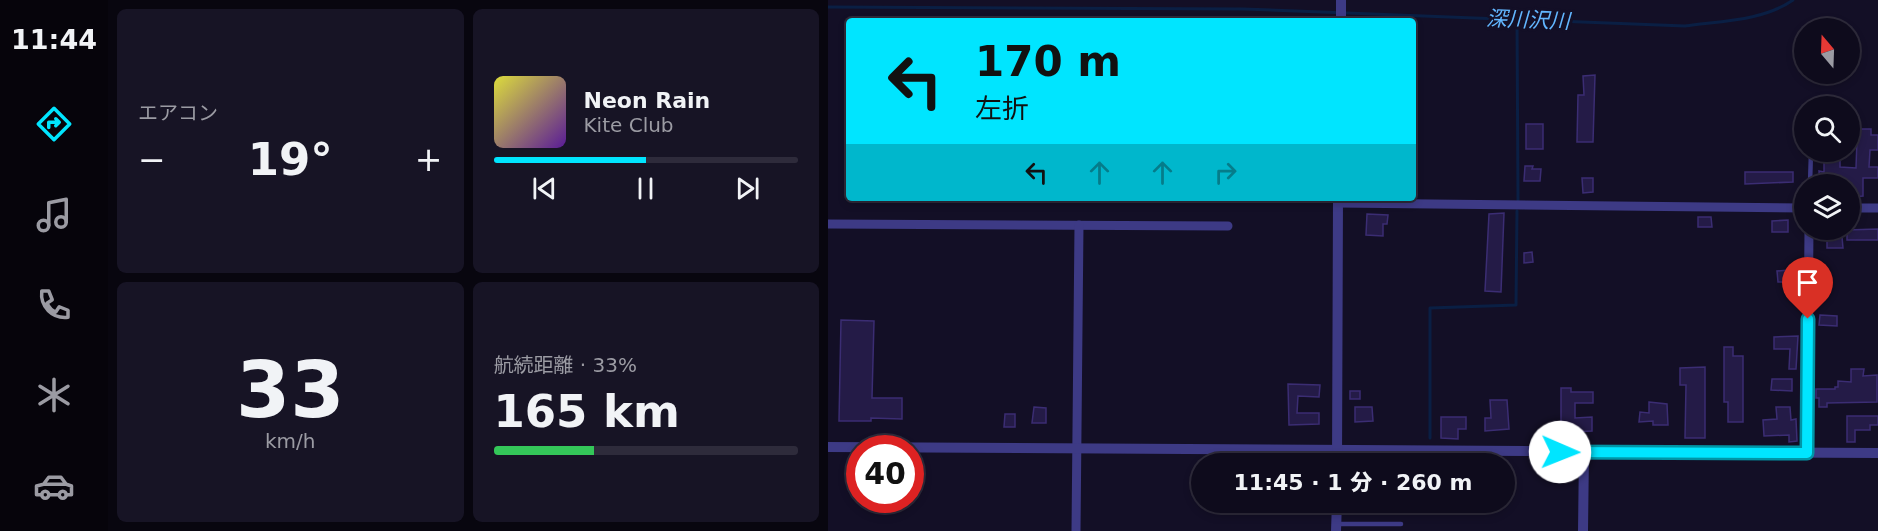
<!DOCTYPE html>
<html lang="ja">
<head>
<meta charset="utf-8">
<style>
  :root { --surface:#0e0b1c; --page:#171425; --text:#f1f3f6; --muted:#9b9ba3; --line:#2e2b3b; --accent:#00e5ff }
  body { margin:0; font-family:"DejaVu Sans","Noto Sans JP",sans-serif; background:var(--page); color:var(--text); height:100vh; display:flex; flex-direction:column; font-size:22px; white-space:nowrap }
  * { box-sizing:border-box; margin:0 }
  p { font-size:20px; color:var(--muted) }
  .icon { flex:none; width:33px; height:33px; fill:none; stroke:currentColor; stroke-width:2; stroke-linecap:round; stroke-linejoin:round }
  .map { position:relative; flex:1; overflow:hidden }
  .drawer { display:flex; flex-direction:column; gap:9px; padding:9px; background:#08060f; width:720px }
  .drawer>* { flex:none }
  .banner { position:absolute; left:18px; top:18px; width:570px; height:183px; border-radius:6px; box-shadow:0 3px 9px #0003,0 0 0 2px var(--line); background:#00e5ff; color:#111; overflow:hidden }
  .needle { width:39px; rotate:341deg }
  .controls { position:absolute; left:966px; top:18px; display:grid; gap:12px }
  .controls a { display:grid; place-items:center; width:66px; height:66px; border-radius:50%; background:var(--surface); box-shadow:0 3px 9px #0003,0 0 0 2px var(--line); font-size:30px }
  .speed { position:absolute; left:18px; top:435px; display:flex; gap:12px; font-size:30px; font-weight:700; text-align:center }
  .speed>* { display:grid; place-content:center; width:78px; height:78px; border-radius:50%; background:var(--surface); box-shadow:0 3px 9px #0003,0 0 0 2px var(--line); line-height:1 }
  .speed .limit { border:9px solid #d22; background:#fff; color:#111 }
  .pin { position:absolute; display:grid; place-items:center; width:51px; height:51px; color:#fff; margin:-62px -26px; border-radius:50% 50% 50% 0; rotate:-45deg; box-shadow:0 0 6px #0007 }
  .pin .icon { rotate:45deg }
  .me { position:absolute; width:66px; margin:-33px; rotate:91deg; stroke-linejoin:round; filter:drop-shadow(0 0 4px #0008) }
  .turn { display:flex; align-items:center; gap:21px; height:126px; padding:0 30px; font-size:27px }
  .turn .icon { width:78px; height:78px; stroke-width:2.5 }
  .turn b { display:block; font-size:42px; line-height:51px }
  .lanes { display:flex; align-items:center; height:57px; padding:0 30px; background:#0003; justify-content:center; gap:30px; direction:ltr }
  .lanes .off { opacity:.35 }
  .big { font-size:45px; font-weight:800; line-height:1.1 }
  .drawer .widget { flex:1; display:flex; flex-direction:column; justify-content:center; gap:9px; min-width:0; padding:0 21px; border-radius:9px; background:var(--page) }
  .drawer .dial { align-items:center; gap:0 }
  .dial b { font-size:78px; line-height:1 }
  .song { display:flex; align-items:center; gap:18px }
  .cover { width:72px; height:72px; border-radius:9px; background:linear-gradient(135deg,hsl(60 70% 55%),hsl(270 70% 35%)) }
  .played { height:6px; border-radius:3px; background:linear-gradient(90deg,var(--accent) 50%,var(--line) 50%) }
  .keys { display:flex; justify-content:space-around; direction:ltr }
  .heat { display:flex; justify-content:space-between; align-items:center; font-size:33px; direction:ltr }
  .charge { height:9px; border-radius:4px; background:linear-gradient(90deg,#34c759 33%,var(--line) 0) }
  .drawer .tiles { flex:1; display:grid; gap:9px; grid-template-columns:repeat(2,1fr) }
  .trip { position:absolute; left:363px; top:453px; width:324px; height:60px; border-radius:30px; background:var(--surface); box-shadow:0 3px 9px #0003,0 0 0 2px var(--line); font-weight:800; line-height:60px; text-align:center }
  main { display:flex; flex:1; min-height:0 }
  .tabs { display:flex; flex-direction:column; width:108px; justify-content:space-around; align-items:center; background:#06040b; color:var(--muted) }
  .tabs .icon { width:42px; height:42px }
  .tabs .active { color:var(--accent) }
  .tabs b { font-size:27px; color:var(--text) }
  .map>svg:first-child { display:block }
  .lines { fill:none; stroke-linecap:round; stroke-linejoin:round }
  .stream { stroke:#0a1f44; stroke-width:3 }
  .building { fill:#241b47; stroke:#3b2d73; stroke-width:1.5 }
  .service { stroke:#3d3a85; stroke-width:4.5 }
  .minor { stroke:#3d3a85; stroke-width:9 }
  .tertiary { stroke:#3d3a85; stroke-width:10 }
  .route-casing { stroke:#0095a6; stroke-width:15 }
  .route { stroke:#00e5ff; stroke-width:10 }
  .labels { text-anchor:middle; dominant-baseline:central; stroke-width:6; stroke-linejoin:round; paint-order:stroke }
  .water-label { font-size:21px; font-style:italic; fill:#62b6ff; stroke:#130f26 }
</style>
</head>
<body>
<main>
<nav class="tabs">
<b>11:44</b>
<svg class="icon active" aria-label="directions" viewBox="0 0 24 24"><path d="M12 3l9 9-9 9-9-9zM9 14v-3h6M13 9l2 2-2 2"/></svg>
<svg class="icon" aria-label="music" viewBox="0 0 24 24"><path d="M9 18V5l10-2v13"/><circle cx="6" cy="18" r="3"/><circle cx="16" cy="16" r="3"/></svg>
<svg class="icon" aria-label="phone" viewBox="0 0 24 24"><path d="M5 4h4l2 5-3 2q2 4 5 5l2-3 5 2v4C11 20 4 13 5 4z"/></svg>
<svg class="icon" aria-label="climate" viewBox="0 0 24 24"><path d="M12 3v18M4 7l16 10M4 17L20 7"/></svg>
<svg class="icon" aria-label="car" viewBox="0 0 24 24"><path d="M5 17H2v-5l4-1 3-4h7l3 4 3 1v5h-3M9 17h6M6 11h13"/><circle cx="7" cy="17" r="2"/><circle cx="17" cy="17" r="2"/></svg>
</nav>
<section class="drawer">
<div class="tiles">
<div class="widget"><p>エアコン</p>
<div class="heat"><a>−</a><b class="big">19°</b><a>+</a></div>
</div>
<div class="widget">
<div class="song"><i class="cover"></i><div><b>Neon Rain</b><p>Kite Club</p></div></div>
<div class="played"></div>
<div class="keys"><svg class="icon" aria-label="previous" viewBox="0 0 24 24"><path d="M18 5L8 12l10 7zM5 5v14"/></svg><svg class="icon" aria-label="pause" viewBox="0 0 24 24"><path d="M8 5v14M16 5v14"/></svg><svg class="icon" aria-label="next" viewBox="0 0 24 24"><path d="M6 5l10 7-10 7zM19 5v14"/></svg></div>
</div>
<div class="widget dial"><b>33</b><p>km/h</p></div>
<div class="widget"><p>航続距離 · 33%</p><b class="big">165 km</b><div class="charge"></div></div>
</div>
</section>
<div class="map">
<svg width="1050" height="531" viewBox="0 0 1050 531">
  <rect width="100%" height="100%" fill="#130f26"/>
  <g class="lines">
    <!-- stream -->
    <g class="stream">
      <path d="M 0,7 L 415,9 L 857,26 C 892,21 935,21 965,0"/>
      <path d="M 689,19 L 690,200"/>
      <path d="M 602,438 L 602,308 L 688,305 L 689,211"/>
    </g>
  </g>
  <!-- building -->
  <g class="building">
    <path d="M 767,75 L 765,142 L 749,142 L 750,95 L 756,95 L 755,76 Z"/>
    <rect x="698" y="124" width="17" height="25"/>
    <path d="M 1027,129 L 1043,129 L 1043,135 L 1050,135 L 1050,150 L 1042,150 L 1041,167 L 1050,167 L 1050,178 L 1035,178 L 1035,196 L 1022,197 L 1022,184 L 992,184 L 991,171 L 996,172 L 996,156 L 1012,156 L 1012,167 L 1028,168 L 1029,139 L 1027,139 Z"/>
    <path d="M 697,166 L 705,166 L 704,169 L 713,169 L 712,181 L 696,181 Z"/>
    <path d="M 917,172 L 965,172 L 965,182 L 917,184 Z"/>
    <path d="M 754,178 L 765,178 L 765,192 L 755,193 Z"/>
    <path d="M 676,213 L 673,292 L 657,291 L 661,214 Z"/>
    <path d="M 539,214 L 560,215 L 559,224 L 555,224 L 555,236 L 538,235 Z"/>
    <path d="M 870,217 L 883,217 L 884,227 L 870,227 Z"/>
    <path d="M 960,220 L 960,232 L 944,232 L 944,221 Z"/>
    <path d="M 1050,229 L 1050,240 L 1019,240 L 1019,230 Z"/>
    <path d="M 1014,237 L 1015,248 L 999,248 L 999,238 Z"/>
    <path d="M 704,252 L 705,262 L 696,263 L 696,253 Z"/>
    <path d="M 961,266 L 971,266 L 971,276 L 965,276 L 965,282 L 950,282 L 949,271 L 961,270 Z"/>
    <path d="M 992,315 L 1009,316 L 1009,326 L 991,325 Z"/>
    <path d="M 13,320 L 46,321 L 44,398 L 74,398 L 74,419 L 43,418 L 43,421 L 11,421 Z"/>
    <path d="M 970,336 L 968,369 L 961,369 L 962,349 L 946,349 L 946,337 Z"/>
    <path d="M 896,347 L 905,347 L 905,356 L 915,356 L 915,422 L 900,422 L 900,402 L 896,402 Z"/>
    <path d="M 877,367 L 877,438 L 857,438 L 858,385 L 852,385 L 852,368 Z"/>
    <path d="M 1023,369 L 1036,369 L 1035,376 L 1049,375 L 1049,402 L 999,403 L 999,407 L 991,407 L 991,398 L 988,398 L 988,389 L 1007,389 L 1007,387 L 1010,387 L 1010,381 L 1023,382 Z"/>
    <path d="M 944,379 L 964,379 L 964,391 L 943,390 Z"/>
    <path d="M 460,384 L 492,385 L 491,397 L 470,396 L 469,413 L 491,413 L 491,424 L 461,425 Z"/>
    <path d="M 733,388 L 743,388 L 743,392 L 765,392 L 765,403 L 747,403 L 747,418 L 764,417 L 764,431 L 741,432 L 741,440 L 733,440 Z"/>
    <rect x="522" y="391" width="10" height="8"/>
    <path d="M 662,400 L 679,400 L 681,429 L 657,431 L 657,418 L 663,418 Z"/>
    <path d="M 821,402 L 839,404 L 840,425 L 825,425 L 825,421 L 811,422 L 812,412 L 821,413 Z"/>
    <path d="M 206,407 L 218,408 L 218,423 L 204,423 Z"/>
    <path d="M 527,407 L 544,407 L 545,421 L 527,422 Z"/>
    <path d="M 948,407 L 962,407 L 963,420 L 968,419 L 969,441 L 961,442 L 961,435 L 936,436 L 935,420 L 949,419 Z"/>
    <path d="M 177,414 L 187,414 L 187,427 L 176,427 Z"/>
    <path d="M 1019,416 L 1050,416 L 1050,425 L 1042,425 L 1042,430 L 1027,430 L 1027,442 L 1019,442 Z"/>
    <path d="M 613,417 L 638,417 L 638,429 L 630,429 L 630,439 L 613,438 Z"/>
    <rect x="580" y="504" width="12" height="8"/>
  </g>
  <g class="lines">
    <!-- service -->
    <g class="service">
      <path d="M 982,184 L 983,152"/>
      <path d="M 508,524 L 573,524"/>
    </g>
    <!-- minor -->
    <g class="minor">
      <path d="M 510,203 L 976,208"/>
      <path d="M 1022,208 L 1050,208"/>
      <path d="M 0,224 L 400,226"/>
      <path d="M 979,453 L 981,230"/>
      <path d="M 248,531 L 251,225"/>
    </g>
    <!-- tertiary -->
    <g class="tertiary">
      <path d="M 513,21 L 513,0"/>
      <path d="M 0,447 L 1050,453"/>
      <path d="M 509,464 L 510,198"/>
      <path d="M 508,531 L 509,502"/>
      <path d="M 755,531 L 756,452"/>
    </g>
  </g>
  <g class="lines">
    <defs>
      <path id="route" d="M 732,452 L 979,453 L 980,319"/>
    </defs>
    <!-- route casing -->
    <use href="#route" class="route-casing"/>
    <!-- route -->
    <use href="#route" class="route"/>
  </g>
  <g class="labels">
    <!-- water labels -->
    <g class="water-label">
      <text transform="translate(700 20) rotate(2)">深川沢川</text>
    </g>
  </g>
</svg>
<div class="controls">
<a><svg class="needle" viewBox="-14 -14 28 28"><path d="M0-13l5 13h-10z" fill="#e53935"/><path d="M0 13l5-13h-10z" fill="#9b9ba3"/></svg></a>
<a><svg class="icon" aria-label="search" viewBox="0 0 24 24"><circle cx="10" cy="10" r="6"/><path d="M15 15l6 6"/></svg></a>
<a><svg class="icon" aria-label="layers" viewBox="0 0 24 24"><path d="M12 4l9 5-9 5-9-5zM3 14l9 5 9-5"/></svg></a>
</div>
<div class="speed"><div class="limit">40</div></div>
<div class="pin" style="left:980px;top:319px;background:#d93025"><svg class="icon" aria-label="arrive" viewBox="0 0 24 24"><path d="M6 21V4h12l-3 4 3 4H6"/></svg></div>
<svg class="me" style="left:732px;top:452px" viewBox="-20 -20 40 40"><circle r="19" fill="#fff"/><path d="M0-13L10 11 0 6-10 11z" fill="#00e5ff"/></svg>
<div class="trip">11:45 · 1 分 · 260 m</div>
<div class="banner">
<div class="turn"><svg class="icon" aria-label="left" viewBox="0 0 24 24"><path d="M17 20v-9H6M10 6l-5 5 5 5"/></svg><div><b>170 m</b>左折</div></div>
<div class="lanes"><svg class="icon" aria-label="left" viewBox="0 0 24 24"><path d="M17 20v-9H6M10 6l-5 5 5 5"/></svg><svg class="icon off" aria-label="ahead" viewBox="0 0 24 24"><path d="M12 20V5M6 11l6-6 6 6"/></svg><svg class="icon off" aria-label="ahead" viewBox="0 0 24 24"><path d="M12 20V5M6 11l6-6 6 6"/></svg><svg class="icon off" aria-label="right" viewBox="0 0 24 24"><path d="M7 20v-9h11M14 6l5 5-5 5"/></svg></div>
</div>
</div>
</main>
</body>
</html>
